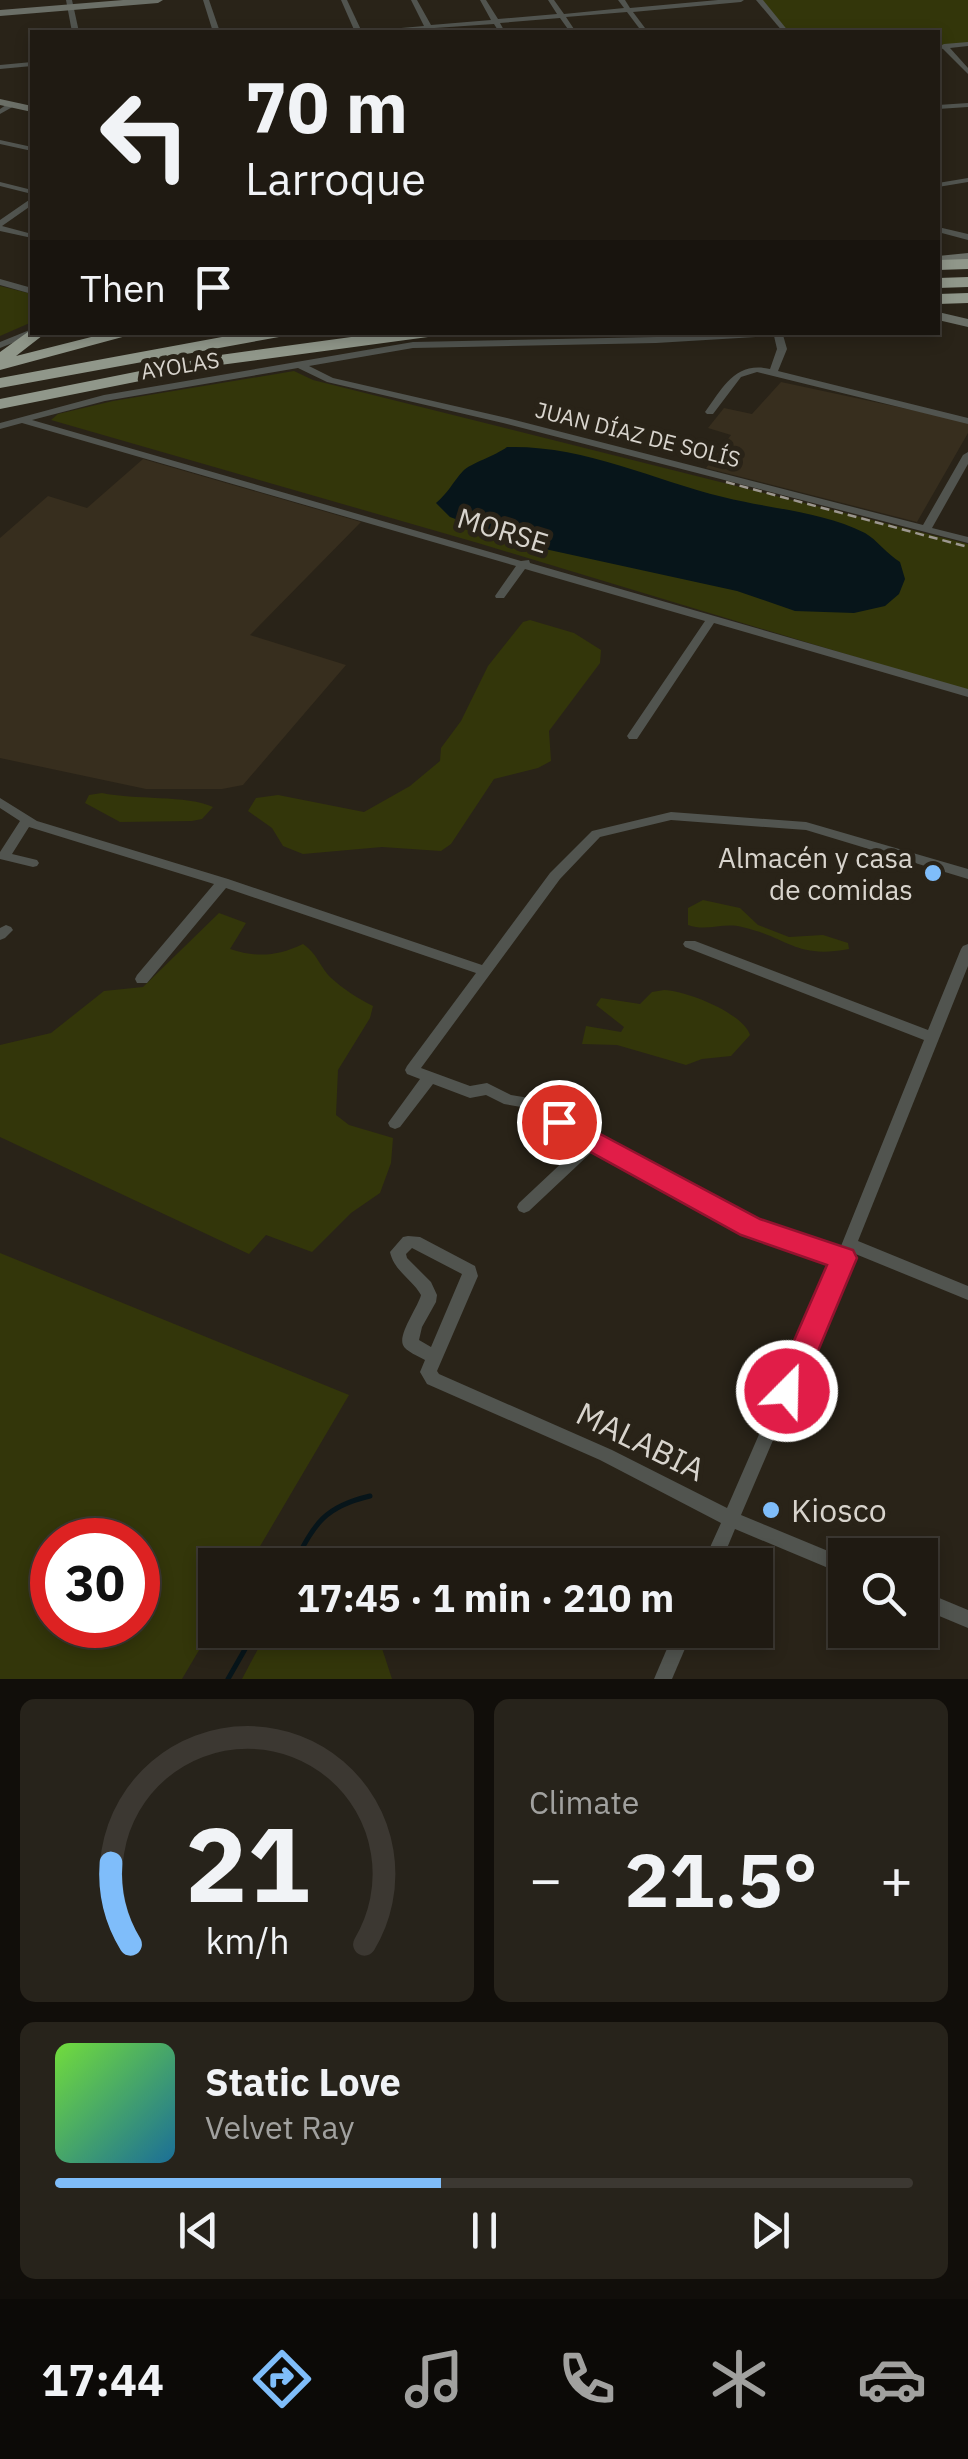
<!DOCTYPE html>
<html lang="en">
<head>
<meta charset="utf-8">
<style>
  :root { --surface:#1f1a12; --page:#27231b; --text:#f1f3f6; --muted:#a1a19f; --line:#3c3832; --accent:#7fbdfa }
  body { margin:0; font-family:"IBM Plex Sans",sans-serif; background:var(--page); color:var(--text); height:100vh; display:flex; flex-direction:column; font-size:38px; white-space:nowrap }
  * { box-sizing:border-box; margin:0 }
  p { font-size:32px; color:var(--muted) }
  .icon { flex:none; width:55px; height:55px; fill:none; stroke:currentColor; stroke-width:2; stroke-linecap:round; stroke-linejoin:round }
  .map { position:relative; height:1679px; overflow:hidden }
  .details { display:flex; flex-direction:column; gap:20px; padding:20px; background:#110e0a; flex:1 }
  .details>* { flex:none }
  .top-card { position:absolute; left:30px; top:30px; width:910px; height:305px; border-radius:0px; box-shadow:0 5px 15px #0003,0 0 0 2px var(--line); background:#1f1a12; color:var(--text); overflow:hidden }
  .tools { position:absolute; left:828px; top:1538px; display:grid; gap:20px }
  .tools a { display:grid; place-items:center; width:110px; height:110px; border-radius:0px; background:var(--surface); box-shadow:0 5px 15px #0003,0 0 0 2px var(--line); font-size:50px }
  .speed { position:absolute; left:30px; top:1518px; display:flex; gap:20px; font-size:50px; font-weight:700; text-align:center }
  .speed>* { display:grid; place-content:center; width:130px; height:130px; border-radius:50%; background:var(--surface); box-shadow:0 5px 15px #0003,0 0 0 2px var(--line); line-height:1 }
  .speed .limit { border:15px solid #d22; background:#fff; color:#111 }
  .pin { position:absolute; display:grid; place-items:center; width:85px; height:85px; color:#fff; margin:-42px; border:5px solid #fff; border-radius:50%; box-shadow:0 2px 10px #0007 }
  .me { position:absolute; width:110px; margin:-55px; rotate:23deg; stroke-linejoin:round; filter:drop-shadow(0 0 8px #0008) }
  .turn { display:flex; align-items:center; gap:35px; height:210px; padding:0 50px; font-size:45px }
  .turn .icon { width:130px; height:130px; stroke-width:2.5 }
  .turn b { display:block; font-size:70px; line-height:85px }
  .then { display:flex; align-items:center; height:95px; padding:0 50px; background:#0003; gap:20px; font-size:38px }
  .big { font-size:75px; font-weight:700; line-height:1.1 }
  .details .tile { flex:1; display:flex; flex-direction:column; justify-content:center; gap:15px; min-width:0; padding:0 35px; border-radius:15px; background:var(--page) }
  .details .dial { align-items:center; gap:0 }
  .dial svg { height:260px; overflow:visible; fill:none; stroke:var(--line); stroke-width:7; stroke-linecap:round; text-anchor:middle }
  .dial text { fill:var(--text); stroke:none }
  .song { display:flex; align-items:center; gap:30px }
  .cover { width:120px; height:120px; border-radius:15px; background:linear-gradient(135deg,hsl(100 70% 55%),hsl(200 70% 35%)) }
  .played { height:10px; border-radius:5px; background:linear-gradient(90deg,var(--accent) 45%,var(--line) 45%) }
  .keys { display:flex; justify-content:space-around; direction:ltr }
  .heat { display:flex; justify-content:space-between; align-items:center; font-size:55px; direction:ltr }
  .details .tiles { flex:1; display:grid; gap:20px; grid-template-columns:1fr 1fr }
  .tile:last-child { grid-column:span 2 }
  .trip { position:absolute; left:198px; top:1548px; width:575px; height:100px; border-radius:0px; background:var(--surface); box-shadow:0 5px 15px #0003,0 0 0 2px var(--line); font-weight:700; line-height:100px; text-align:center }
  .tabs { display:flex; height:160px; justify-content:space-around; align-items:center; background:#0c0a07; color:var(--muted) }
  .tabs .icon { width:70px; height:70px }
  .tabs .selected { color:var(--accent) }
  .tabs b { font-size:45px; color:var(--text) }
  .map>svg:first-child { display:block }
  .built { fill:#372e1e }
  .green { fill:#33360a; fill-rule:evenodd }
  .water { fill:#07151a }
  .lines { fill:none; stroke-linecap:round; stroke-linejoin:round }
  .stream { stroke:#07151a; stroke-width:5 }
  .street { fill:#51544f; fill-rule:evenodd }
  .secondary { fill:#6b6f67; fill-rule:evenodd }
  .highway { fill:#90978a; fill-rule:evenodd }
  .rail { stroke:#9c978f; stroke-width:2.5; stroke-dasharray:9 5; stroke-linecap:butt }
  .route { fill:#e11d48; stroke:#92132f; stroke-width:2.5 }
  .poi-dot { fill:#7fbdfa; stroke:#292318; stroke-width:4 }
  .labels { text-anchor:middle; dominant-baseline:central; stroke-width:10; stroke-linejoin:round; paint-order:stroke }
  .far-street-label { font-size:22px; fill:#d8d4cd; stroke:#292318 }
  .street-label { font-size:28px; fill:#d8d4cd; stroke:#292318 }
  .poi-label { font-size:28px; fill:#d8d4cd; stroke:#292318; text-anchor:end }
  .near-street-label { font-size:32px; fill:#d8d4cd; stroke:#292318 }
  .near-poi-label { font-size:32px; fill:#d8d4cd; stroke:#292318; text-anchor:start }
</style>
</head>
<body>
<div class="map">
<svg width="968" height="1679" viewBox="0 0 968 1679">
  <rect width="100%" height="100%" fill="#292318"/>
  <!-- built -->
  <g class="built">
    <path d="M 781,382 L 968,422 L 968,433 L 917,522 L 706,468 L 731,435 L 708,428 L 724,408 L 752,414 Z"/>
    <path d="M 143,459 L 361,522 L 250,635 L 346,665 L 243,785 L 222,789 L 146,789 L 0,758 L 0,538 L 48,496 L 87,508 Z"/>
  </g>
  <!-- green -->
  <g class="green">
    <path d="M 759,0 L 968,0 L 968,44 L 938,47 L 938,32 L 786,32 Z"/>
    <path d="M 0,286 L 32,294 L 32,322 L 0,336 Z"/>
    <path d="M 294,371 L 313,380 L 968,544 L 968,691 L 478,543 L 51,420 L 58,414 L 113,401 Z"/>
    <path d="M 530,620 L 574,633 L 601,650 L 600,663 L 549,731 L 551,761 L 538,768 L 494,779 L 451,844 L 441,851 L 382,847 L 303,854 L 283,846 L 272,828 L 248,811 L 256,798 L 278,795 L 364,812 L 410,786 L 440,761 L 441,748 L 461,721 L 488,666 L 523,622 Z"/>
    <path d="M 102,793 C 133,800 188,795 213,807 L 202,819 L 192,821 L 120,822 L 85,803 L 89,795 Z"/>
    <path d="M 703,900 L 740,908 L 758,925 L 789,937 L 823,935 L 848,943 L 849,949 C 794,959 790,938 742,927 C 723,922 707,932 688,925 L 688,908 Z"/>
    <path d="M 219,913 L 246,923 L 230,949 C 257,958 278,956 303,944 C 318,955 319,965 330,977 C 343,989 357,998 373,1006 L 370,1018 L 338,1070 L 336,1115 L 349,1125 L 393,1138 L 391,1163 L 380,1193 L 351,1213 L 312,1252 L 266,1235 L 249,1254 L 0,1137 L 0,1045 L 51,1033 L 104,991 L 143,987 Z"/>
    <path d="M 664,990 C 687,991 743,1013 750,1035 L 731,1056 L 702,1059 L 686,1065 L 617,1045 L 582,1044 L 586,1026 L 621,1032 L 624,1027 L 596,1005 L 601,998 L 640,1004 L 652,992 Z"/>
    <path d="M 0,1253 L 349,1395 L 249,1565 L 215,1565 L 215,1623 L 182,1679 L 0,1679 ZM 52,1540 L 138,1540 L 138,1625 L 52,1625 Z"/>
    <path d="M 268,1630 L 376,1630 L 392,1679 L 242,1679 Z"/>
  </g>
  <!-- water -->
  <path class="water" d="M 507,447 C 583,445 651,479 723,497 C 770,509 821,511 865,533 C 877,540 887,554 900,562 L 905,579 L 899,594 L 885,606 L 854,613 L 795,611 L 737,591 L 522,544 L 450,517 L 436,503 C 448,493 453,482 463,471 C 471,463 495,456 507,447 Z"/>
  <g class="lines">
    <!-- stream -->
    <g class="stream">
      <path d="M 293,1565 C 315,1524 323,1507 370,1496"/>
      <path d="M 228,1679 L 256,1630"/>
    </g>
    <!-- street -->
    <g class="street">
      <path d="M 66,0 L 72,0 L 79,32 L 72,32 Z"/>
      <path d="M 203,0 L 209,0 L 220,32 L 213,32 Z"/>
      <path d="M 341,0 L 347,0 L 362,32 L 355,32 Z"/>
      <path d="M 411,0 L 417,0 L 431,25 L 491,20 L 480,0 L 486,0 L 498,19 L 557,14 L 548,0 L 554,0 L 564,14 L 624,8 L 618,0 L 625,0 L 630,8 L 718,0 L 744,0 L 741,2 L 633,12 L 648,32 L 642,32 L 627,12 L 566,17 L 576,32 L 570,32 L 560,18 L 500,23 L 505,32 L 499,32 L 494,24 L 375,32 L 378,30 L 424,26 Z"/>
      <path d="M 756,0 L 763,0 L 789,32 L 783,32 Z"/>
      <path d="M 968,42 L 968,46 L 950,48 L 968,68 L 968,74 L 943,49 L 938,47 L 944,44 Z"/>
      <path d="M 32,62 L 32,66 L 0,69 L 0,65 Z"/>
      <path d="M 9,103 L 16,105 L 0,114 L 0,109 Z"/>
      <path d="M 968,103 L 968,107 L 938,109 L 938,105 Z"/>
      <path d="M 0,140 L 32,147 L 32,151 L 0,144 Z"/>
      <path d="M 968,178 L 968,182 L 938,187 L 938,183 Z"/>
      <path d="M 0,182 L 32,190 L 32,194 L 0,186 Z"/>
      <path d="M 29,200 L 32,200 L 32,205 L 2,226 L 32,234 L 32,238 L 0,231 L 0,220 Z"/>
      <path d="M 938,227 L 968,234 L 968,240 L 938,232 Z"/>
      <path d="M 0,279 L 32,288 L 32,294 L 0,285 Z"/>
      <path d="M 32,329 L 32,332 L 36,332 L 35,334 L 0,348 L 0,342 Z"/>
      <path d="M 734,332 L 791,332 L 783,335 L 787,349 L 778,371 L 968,418 L 968,424 L 757,372 L 741,377 L 713,414 L 707,414 L 705,412 C 723,388 735,361 770,369 L 777,349 L 774,336 L 656,343 L 413,348 L 309,366 L 333,378 L 507,418 L 923,525 L 963,455 L 968,452 L 968,464 L 932,528 L 968,537 L 968,543 L 503,423 L 327,382 L 298,368 L 105,401 L 32,420 L 521,561 L 529,560 L 530,563 L 968,689 L 968,697 L 714,623 L 637,739 L 629,739 L 627,736 L 629,733 L 705,621 L 525,569 L 504,598 L 496,598 L 495,596 L 516,566 L 22,423 L 0,429 L 0,423 L 104,395 L 413,342 L 656,337 Z"/>
      <path d="M 0,798 L 37,821 L 228,879 L 482,965 L 550,873 L 592,831 L 671,812 L 806,822 L 968,869 L 968,879 L 806,830 L 671,820 L 600,837 L 560,879 L 421,1068 L 470,1086 L 487,1083 L 511,1095 L 529,1098 L 756,1222 L 839,1251 L 924,1040 L 685,947 L 683,944 L 685,941 L 695,941 L 928,1030 L 961,949 L 963,946 L 968,944 L 968,966 L 858,1241 L 968,1286 L 968,1300 L 853,1253 L 741,1515 L 845,1558 L 845,1575 L 735,1529 L 720,1565 L 702,1565 L 721,1523 L 600,1460 L 427,1384 L 420,1372 L 425,1360 C 420,1357 405,1351 403,1345 C 398,1334 418,1307 421,1295 C 412,1279 394,1271 390,1252 L 403,1237 L 408,1236 L 420,1237 L 475,1266 L 478,1276 L 437,1371 L 439,1374 L 612,1450 L 727,1508 L 834,1262 L 746,1231 L 596,1148 L 529,1211 L 524,1213 L 519,1211 L 517,1207 L 519,1203 L 584,1142 L 521,1107 L 504,1104 L 486,1095 L 470,1098 L 433,1084 L 400,1127 L 395,1129 L 390,1127 L 388,1123 L 420,1079 L 407,1074 L 405,1070 L 407,1066 L 476,973 L 226,888 L 147,983 L 137,983 L 135,979 L 137,975 L 214,884 L 29,827 L 12,854 L 37,860 L 39,863 L 37,866 L 33,867 L 0,859 L 0,852 L 20,821 L 0,808 ZM 412,1248 L 462,1274 L 431,1347 L 419,1340 L 422,1327 L 436,1302 L 437,1295 L 431,1282 L 407,1258 L 406,1254 Z"/>
      <path d="M 6,925 L 11,927 L 13,930 L 5,938 L 0,940 L 0,928 Z"/>
      <path d="M 920,1590 L 968,1610 L 968,1628 L 920,1608 Z"/>
      <path d="M 675,1630 L 693,1630 L 672,1679 L 654,1679 Z"/>
    </g>
    <!-- secondary -->
    <g class="secondary">
      <path d="M 123,0 L 163,0 L 158,3 L 0,16 L 0,10 Z"/>
      <path d="M 0,99 L 32,106 L 32,112 L 0,105 Z"/>
      <path d="M 968,253 L 968,261 L 938,262 L 938,256 Z"/>
      <path d="M 938,312 L 968,319 L 968,327 L 938,320 Z"/>
    </g>
    <!-- highway -->
    <g class="highway">
      <path d="M 968,259 L 968,269 L 938,270 L 938,260 Z"/>
      <path d="M 968,277 L 968,287 L 938,288 L 938,278 Z"/>
      <path d="M 968,293 L 968,303 L 938,304 L 938,294 Z"/>
      <path d="M 32,329 L 32,332 L 47,332 L 16,356 L 111,332 L 141,332 L 0,370 L 0,352 Z"/>
      <path d="M 249,332 L 287,332 L 279,337 L 0,388 L 0,378 Z"/>
      <path d="M 388,332 L 436,332 L 428,337 L 220,365 L 0,409 L 0,399 L 220,355 Z"/>
    </g>
    <!-- rail -->
    <path class="rail" d="M 726,482 L 968,547"/>
  </g>
  <!-- route -->
  <path class="route" d="M 559,1112 L 760,1219 L 853,1250 L 857,1258 L 797,1401 L 787,1405 L 777,1401 L 772,1391 L 827,1265 L 741,1235 L 549,1129 L 546,1122 L 549,1115 Z"/>
  <!-- markers -->
  <g class="poi-dot">
    <circle cx="933" cy="873" r="10"/>
    <circle cx="771" cy="1510" r="10"/>
  </g>
  <g class="labels">
    <!-- far-street labels -->
    <g class="far-street-label">
      <text transform="translate(180 365) rotate(-9)">AYOLAS</text>
      <text transform="translate(638 434) rotate(14)">JUAN DÍAZ DE SOLÍS</text>
    </g>
    <!-- street labels -->
    <g class="street-label">
      <text transform="translate(503 530) rotate(17)">MORSE</text>
    </g>
    <!-- poi labels -->
    <g class="poi-label">
      <text x="913" y="857">Almacén y casa<tspan x="913" dy="32">de comidas</tspan></text>
    </g>
    <!-- near-street labels -->
    <g class="near-street-label">
      <text transform="translate(641 1441) rotate(26)">MALABIA</text>
    </g>
    <!-- near-poi labels -->
    <g class="near-poi-label">
      <text x="791" y="1510">Kiosco</text>
    </g>
  </g>
</svg>
<div class="tools">
<a><svg class="icon" aria-label="search" viewBox="0 0 24 24"><circle cx="10" cy="10" r="6"/><path d="M15 15l6 6"/></svg></a>
</div>
<div class="speed"><div class="limit">30</div></div>
<div class="pin" style="left:559px;top:1122px;background:#d93025"><svg class="icon" aria-label="arrive" viewBox="0 0 24 24"><path d="M6 21V4h12l-3 4 3 4H6"/></svg></div>
<svg class="me" style="left:787px;top:1391px" viewBox="-20 -20 40 40"><circle r="17" fill="#e11d48" stroke="#fff" stroke-width="3"/><path d="M0-11L8 9 0 5-8 9z" fill="#fff"/></svg>
<div class="trip">17:45 · 1 min · 210 m</div>
<div class="top-card">
<div class="turn"><svg class="icon" aria-label="left" viewBox="0 0 24 24"><path d="M17 20v-9H6M10 6l-5 5 5 5"/></svg><div><b>70 m</b>Larroque</div></div>
<div class="then">Then<svg class="icon" aria-label="arrive" viewBox="0 0 24 24"><path d="M6 21V4h12l-3 4 3 4H6"/></svg></div>
</div>
</div>
<section class="details">
<div class="tiles">
<div class="tile dial"><svg viewBox="0 0 100 80">
<path d="M14 69A42 42 0 1 1 86 69"/>
<path d="M14 69A42 42 0 0 1 8 44" stroke="#7fbdfa"/>
<text x="50" y="56" font-size="32" font-weight="700">21</text>
<text x="50" y="72" font-size="11">km/h</text>
</svg></div>
<div class="tile"><p>Climate</p>
<div class="heat"><a>−</a><b class="big">21.5°</b><a>+</a></div>
</div>
<div class="tile">
<div class="song"><i class="cover"></i><div><b>Static Love</b><p>Velvet Ray</p></div></div>
<div class="played"></div>
<div class="keys"><svg class="icon" aria-label="previous" viewBox="0 0 24 24"><path d="M18 5L8 12l10 7zM5 5v14"/></svg><svg class="icon" aria-label="pause" viewBox="0 0 24 24"><path d="M8 5v14M16 5v14"/></svg><svg class="icon" aria-label="next" viewBox="0 0 24 24"><path d="M6 5l10 7-10 7zM19 5v14"/></svg></div>
</div>
</div>
</section>
<nav class="tabs">
<b>17:44</b>
<svg class="icon selected" aria-label="directions" viewBox="0 0 24 24"><path d="M12 3l9 9-9 9-9-9zM9 14v-3h6M13 9l2 2-2 2"/></svg>
<svg class="icon" aria-label="music" viewBox="0 0 24 24"><path d="M9 18V5l10-2v13"/><circle cx="6" cy="18" r="3"/><circle cx="16" cy="16" r="3"/></svg>
<svg class="icon" aria-label="phone" viewBox="0 0 24 24"><path d="M5 4h4l2 5-3 2q2 4 5 5l2-3 5 2v4C11 20 4 13 5 4z"/></svg>
<svg class="icon" aria-label="climate" viewBox="0 0 24 24"><path d="M12 3v18M4 7l16 10M4 17L20 7"/></svg>
<svg class="icon" aria-label="car" viewBox="0 0 24 24"><path d="M5 17H2v-5l4-1 3-4h7l3 4 3 1v5h-3M9 17h6M6 11h13"/><circle cx="7" cy="17" r="2"/><circle cx="17" cy="17" r="2"/></svg>
</nav>
</body>
</html>
